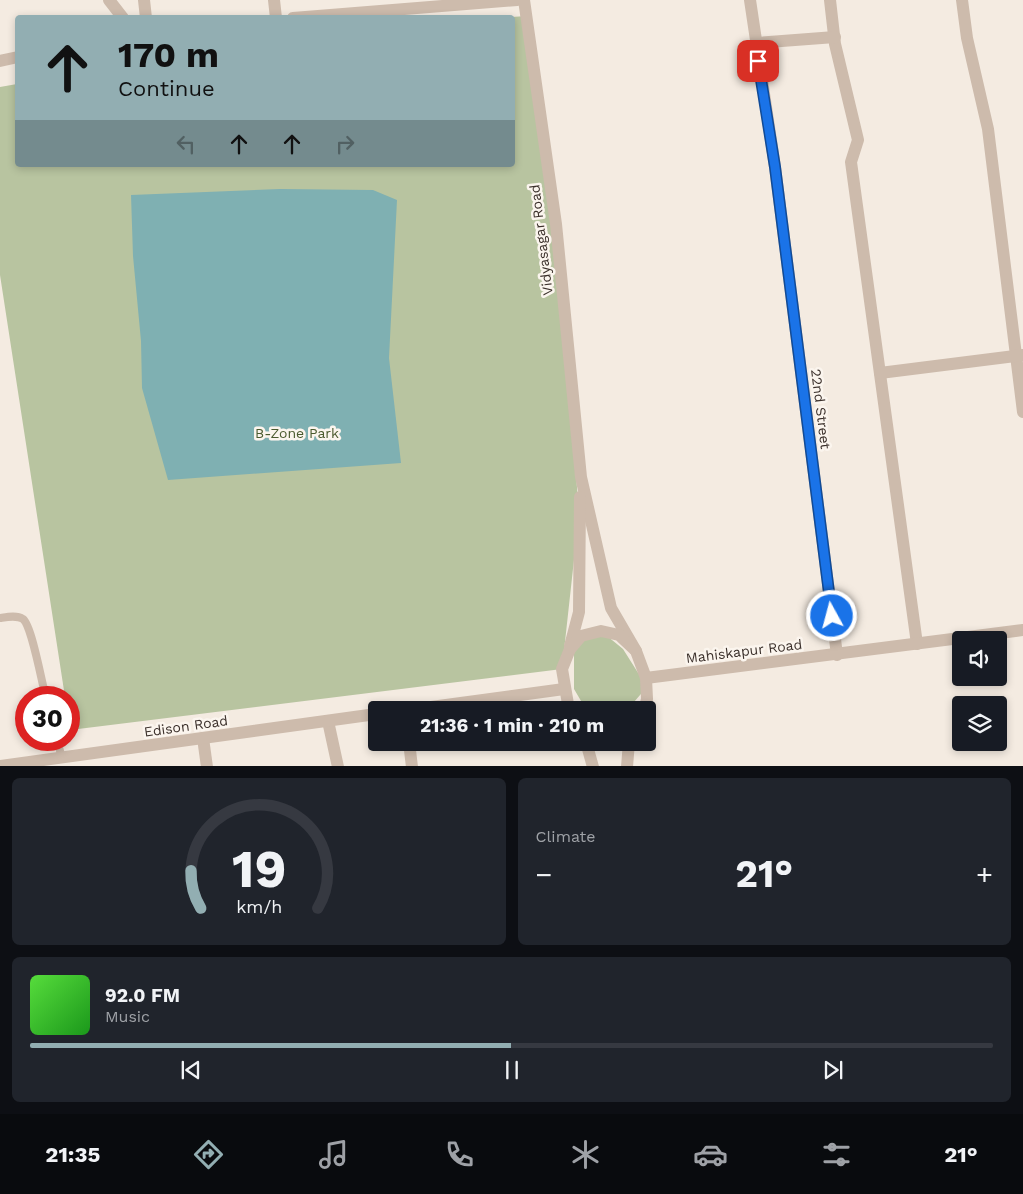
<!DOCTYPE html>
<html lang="en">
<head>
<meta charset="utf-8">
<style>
  :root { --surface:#171b24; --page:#20242c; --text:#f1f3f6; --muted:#9ea1a6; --line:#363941; --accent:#92aeb2 }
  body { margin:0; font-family:"Work Sans",sans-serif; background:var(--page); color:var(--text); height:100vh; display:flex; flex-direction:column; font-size:19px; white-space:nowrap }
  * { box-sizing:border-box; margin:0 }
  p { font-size:16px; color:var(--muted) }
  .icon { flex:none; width:28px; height:28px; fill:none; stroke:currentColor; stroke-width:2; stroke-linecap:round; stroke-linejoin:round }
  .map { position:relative; height:766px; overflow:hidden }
  .panel { display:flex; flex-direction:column; gap:12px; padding:12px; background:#0d0f14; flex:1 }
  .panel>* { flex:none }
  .top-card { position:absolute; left:15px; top:15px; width:500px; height:152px; border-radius:5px; box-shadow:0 2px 8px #0003; background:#92aeb2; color:#111; overflow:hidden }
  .controls { position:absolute; left:952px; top:631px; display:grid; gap:10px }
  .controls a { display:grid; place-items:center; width:55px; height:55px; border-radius:5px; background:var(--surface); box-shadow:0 2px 8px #0003; font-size:25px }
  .speed { position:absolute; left:15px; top:686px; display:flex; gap:10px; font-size:25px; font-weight:700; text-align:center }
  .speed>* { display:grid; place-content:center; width:65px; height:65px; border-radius:50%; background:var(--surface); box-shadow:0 2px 8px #0003; line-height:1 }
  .speed .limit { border:8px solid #d22; background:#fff; color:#111 }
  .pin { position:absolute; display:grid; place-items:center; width:42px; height:42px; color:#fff; margin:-21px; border-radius:10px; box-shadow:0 2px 8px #0006 }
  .me { position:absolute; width:55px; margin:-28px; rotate:353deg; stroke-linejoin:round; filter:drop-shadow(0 0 4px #0008) }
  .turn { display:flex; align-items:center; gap:18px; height:105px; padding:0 20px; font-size:22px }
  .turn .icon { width:65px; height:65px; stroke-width:2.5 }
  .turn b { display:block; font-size:35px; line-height:42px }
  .lanes { display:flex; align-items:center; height:48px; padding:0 20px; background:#0003; justify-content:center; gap:25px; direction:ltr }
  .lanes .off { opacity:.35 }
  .big { font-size:38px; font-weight:700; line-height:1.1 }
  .panel .card { flex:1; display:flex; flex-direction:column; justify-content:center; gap:8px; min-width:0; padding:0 18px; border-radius:8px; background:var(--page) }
  .panel .dial { align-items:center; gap:0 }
  .dial svg { height:130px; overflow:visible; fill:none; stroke:var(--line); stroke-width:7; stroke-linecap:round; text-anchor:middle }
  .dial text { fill:var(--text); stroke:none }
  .song { display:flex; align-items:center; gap:15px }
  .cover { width:60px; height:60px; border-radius:8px; background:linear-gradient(135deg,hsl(110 70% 55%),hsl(120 70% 35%)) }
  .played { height:5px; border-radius:2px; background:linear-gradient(90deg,var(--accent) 50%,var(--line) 50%) }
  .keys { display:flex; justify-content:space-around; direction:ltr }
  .heat { display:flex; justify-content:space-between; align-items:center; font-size:28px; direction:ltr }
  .panel .tiles { flex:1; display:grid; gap:12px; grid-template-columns:1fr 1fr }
  .card:last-child { grid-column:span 2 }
  .trip { position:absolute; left:368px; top:701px; width:288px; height:50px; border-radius:5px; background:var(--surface); box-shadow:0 2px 8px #0003; font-weight:700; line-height:50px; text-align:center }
  .tabs { display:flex; height:80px; justify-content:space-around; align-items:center; background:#090b0e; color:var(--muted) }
  .tabs .icon { width:35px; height:35px }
  .tabs .selected { color:var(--accent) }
  .tabs b { font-size:22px; color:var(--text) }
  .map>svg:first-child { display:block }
  .green { fill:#b8c4a0 }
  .water { fill:#7fb0b2 }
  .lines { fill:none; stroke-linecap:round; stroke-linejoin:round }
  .service { stroke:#cdbbac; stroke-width:8 }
  .minor { stroke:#cdbbac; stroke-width:12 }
  .tertiary { stroke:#cdbbac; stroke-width:12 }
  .route-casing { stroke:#114b97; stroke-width:12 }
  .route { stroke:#1a73e8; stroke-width:9 }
  .labels { text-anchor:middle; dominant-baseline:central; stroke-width:5; stroke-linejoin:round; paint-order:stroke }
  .street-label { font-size:14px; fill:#3b302b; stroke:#fbf5ee }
  .park-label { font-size:14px; fill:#4a5a2e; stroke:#fbf5ee }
</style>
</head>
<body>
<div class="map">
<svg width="1023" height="767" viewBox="0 0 1023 767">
  <rect width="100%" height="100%" fill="#f4ebe1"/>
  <!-- green -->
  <g class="green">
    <path d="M 526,16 L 561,275 L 579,514 L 562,669 L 70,730 L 69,698 L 65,697 L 0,275 L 0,87 L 17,84 L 18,165 L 512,165 L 512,17 Z"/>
    <path d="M 601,631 L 623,649 L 647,687 L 627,710 L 582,710 L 584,706 L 574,689 L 574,644 Z"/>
  </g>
  <!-- water -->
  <path class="water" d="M 280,189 L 373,190 L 397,200 L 389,358 L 401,463 L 168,480 L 142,388 L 141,341 L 133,256 L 131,195 Z"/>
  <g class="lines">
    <!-- service -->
    <g class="service">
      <path d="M 0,618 C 7,617 17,615 23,619 C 32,626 42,684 46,698"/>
      <path d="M 57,740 L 62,758"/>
    </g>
    <!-- minor -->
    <g class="minor">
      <path d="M 109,0 L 123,18"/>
      <path d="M 144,0 L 146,18"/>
      <path d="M 274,0 L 276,18"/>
      <path d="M 750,0 L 775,167 L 837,655"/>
      <path d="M 830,0 L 835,44 L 858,140 L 851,162 L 917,644"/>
      <path d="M 962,0 L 967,38 L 988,129 L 1023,412"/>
      <path d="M 293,18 L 517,0"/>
      <path d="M 756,43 L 835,37"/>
      <path d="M 0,61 L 18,57"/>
      <path d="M 880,373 L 1023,355"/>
      <path d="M 646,678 L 1023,630"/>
      <path d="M 409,710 L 564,689"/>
      <path d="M 328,721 L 338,767"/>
      <path d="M 203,738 L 207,767"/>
      <path d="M 409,742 L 412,767"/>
      <path d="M 0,766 L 376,714"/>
    </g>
    <!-- tertiary -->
    <g class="tertiary">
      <path d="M 524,0 L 556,224 L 581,477 L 611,608 L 636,651"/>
      <path d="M 570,646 L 579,612 L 580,497"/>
      <path d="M 569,710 L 562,669 L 570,649 L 581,636 L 601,631 L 619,635 L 636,651 L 646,678 L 647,699 L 644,710"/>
      <path d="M 586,742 L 593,767"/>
      <path d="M 627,767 L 629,742"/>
    </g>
  </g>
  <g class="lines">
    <defs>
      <path id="route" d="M 758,61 L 775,167 L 832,616"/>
    </defs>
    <!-- route casing -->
    <use href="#route" class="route-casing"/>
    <!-- route -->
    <use href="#route" class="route"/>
  </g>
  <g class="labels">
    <!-- street labels -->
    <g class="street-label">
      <text transform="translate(541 240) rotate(-97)">Vidyasagar Road</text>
      <text transform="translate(821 409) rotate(83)">22nd Street</text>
      <text transform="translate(744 651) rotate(-7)">Mahiskapur Road</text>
      <text transform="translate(186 726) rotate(-8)">Edison Road</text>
    </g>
    <!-- park labels -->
    <g class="park-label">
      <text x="297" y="433">B-Zone Park</text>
    </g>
  </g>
</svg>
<div class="controls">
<a><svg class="icon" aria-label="sound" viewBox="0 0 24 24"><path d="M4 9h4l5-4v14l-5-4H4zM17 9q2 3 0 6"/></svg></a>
<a><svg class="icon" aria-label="layers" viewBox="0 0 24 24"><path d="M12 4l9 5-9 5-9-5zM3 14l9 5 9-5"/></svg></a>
</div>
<div class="speed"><div class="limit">30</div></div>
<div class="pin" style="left:758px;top:61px;background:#d93025"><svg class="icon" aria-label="arrive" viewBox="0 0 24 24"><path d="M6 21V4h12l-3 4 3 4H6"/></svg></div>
<svg class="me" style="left:832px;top:616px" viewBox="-20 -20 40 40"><circle r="17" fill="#1a73e8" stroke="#fff" stroke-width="3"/><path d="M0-11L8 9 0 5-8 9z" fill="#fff"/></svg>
<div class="trip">21:36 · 1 min · 210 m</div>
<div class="top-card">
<div class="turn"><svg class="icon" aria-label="ahead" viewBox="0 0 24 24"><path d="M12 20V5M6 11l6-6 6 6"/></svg><div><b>170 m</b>Continue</div></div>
<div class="lanes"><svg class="icon off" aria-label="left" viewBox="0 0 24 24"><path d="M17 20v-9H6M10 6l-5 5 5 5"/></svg><svg class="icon" aria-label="ahead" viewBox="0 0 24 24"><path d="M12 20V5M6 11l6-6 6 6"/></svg><svg class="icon" aria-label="ahead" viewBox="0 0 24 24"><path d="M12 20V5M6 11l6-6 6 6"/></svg><svg class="icon off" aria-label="right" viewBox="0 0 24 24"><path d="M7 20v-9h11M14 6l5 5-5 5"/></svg></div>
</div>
</div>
<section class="panel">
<div class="tiles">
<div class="card dial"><svg viewBox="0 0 100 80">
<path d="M14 69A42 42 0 1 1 86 69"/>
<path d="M14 69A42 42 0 0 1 8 46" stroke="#92aeb2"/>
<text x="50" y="56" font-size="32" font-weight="700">19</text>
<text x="50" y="72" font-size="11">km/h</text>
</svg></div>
<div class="card"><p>Climate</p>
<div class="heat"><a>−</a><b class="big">21°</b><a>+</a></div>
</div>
<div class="card">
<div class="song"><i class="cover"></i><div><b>92.0 FM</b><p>Music</p></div></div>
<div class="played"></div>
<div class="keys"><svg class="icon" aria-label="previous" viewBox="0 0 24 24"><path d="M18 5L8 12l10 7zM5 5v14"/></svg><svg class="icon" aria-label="pause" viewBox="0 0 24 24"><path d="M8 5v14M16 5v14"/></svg><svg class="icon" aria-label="next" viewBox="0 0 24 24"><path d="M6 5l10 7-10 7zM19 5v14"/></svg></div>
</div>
</div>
</section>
<nav class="tabs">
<b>21:35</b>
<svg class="icon selected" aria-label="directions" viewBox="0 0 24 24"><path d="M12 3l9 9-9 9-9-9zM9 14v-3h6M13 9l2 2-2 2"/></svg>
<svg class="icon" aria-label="music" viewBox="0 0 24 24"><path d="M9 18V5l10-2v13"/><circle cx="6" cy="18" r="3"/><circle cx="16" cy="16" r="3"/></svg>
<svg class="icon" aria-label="phone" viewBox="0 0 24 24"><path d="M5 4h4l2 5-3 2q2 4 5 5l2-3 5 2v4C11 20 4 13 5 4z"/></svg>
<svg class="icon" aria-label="climate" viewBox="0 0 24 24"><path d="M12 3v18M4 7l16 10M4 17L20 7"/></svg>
<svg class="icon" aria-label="car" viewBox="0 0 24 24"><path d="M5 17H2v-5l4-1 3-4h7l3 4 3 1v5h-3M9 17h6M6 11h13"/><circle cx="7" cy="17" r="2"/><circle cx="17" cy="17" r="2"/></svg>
<svg class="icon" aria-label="filters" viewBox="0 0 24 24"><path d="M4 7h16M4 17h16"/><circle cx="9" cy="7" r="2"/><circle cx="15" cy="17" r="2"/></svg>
<b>21°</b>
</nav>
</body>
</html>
